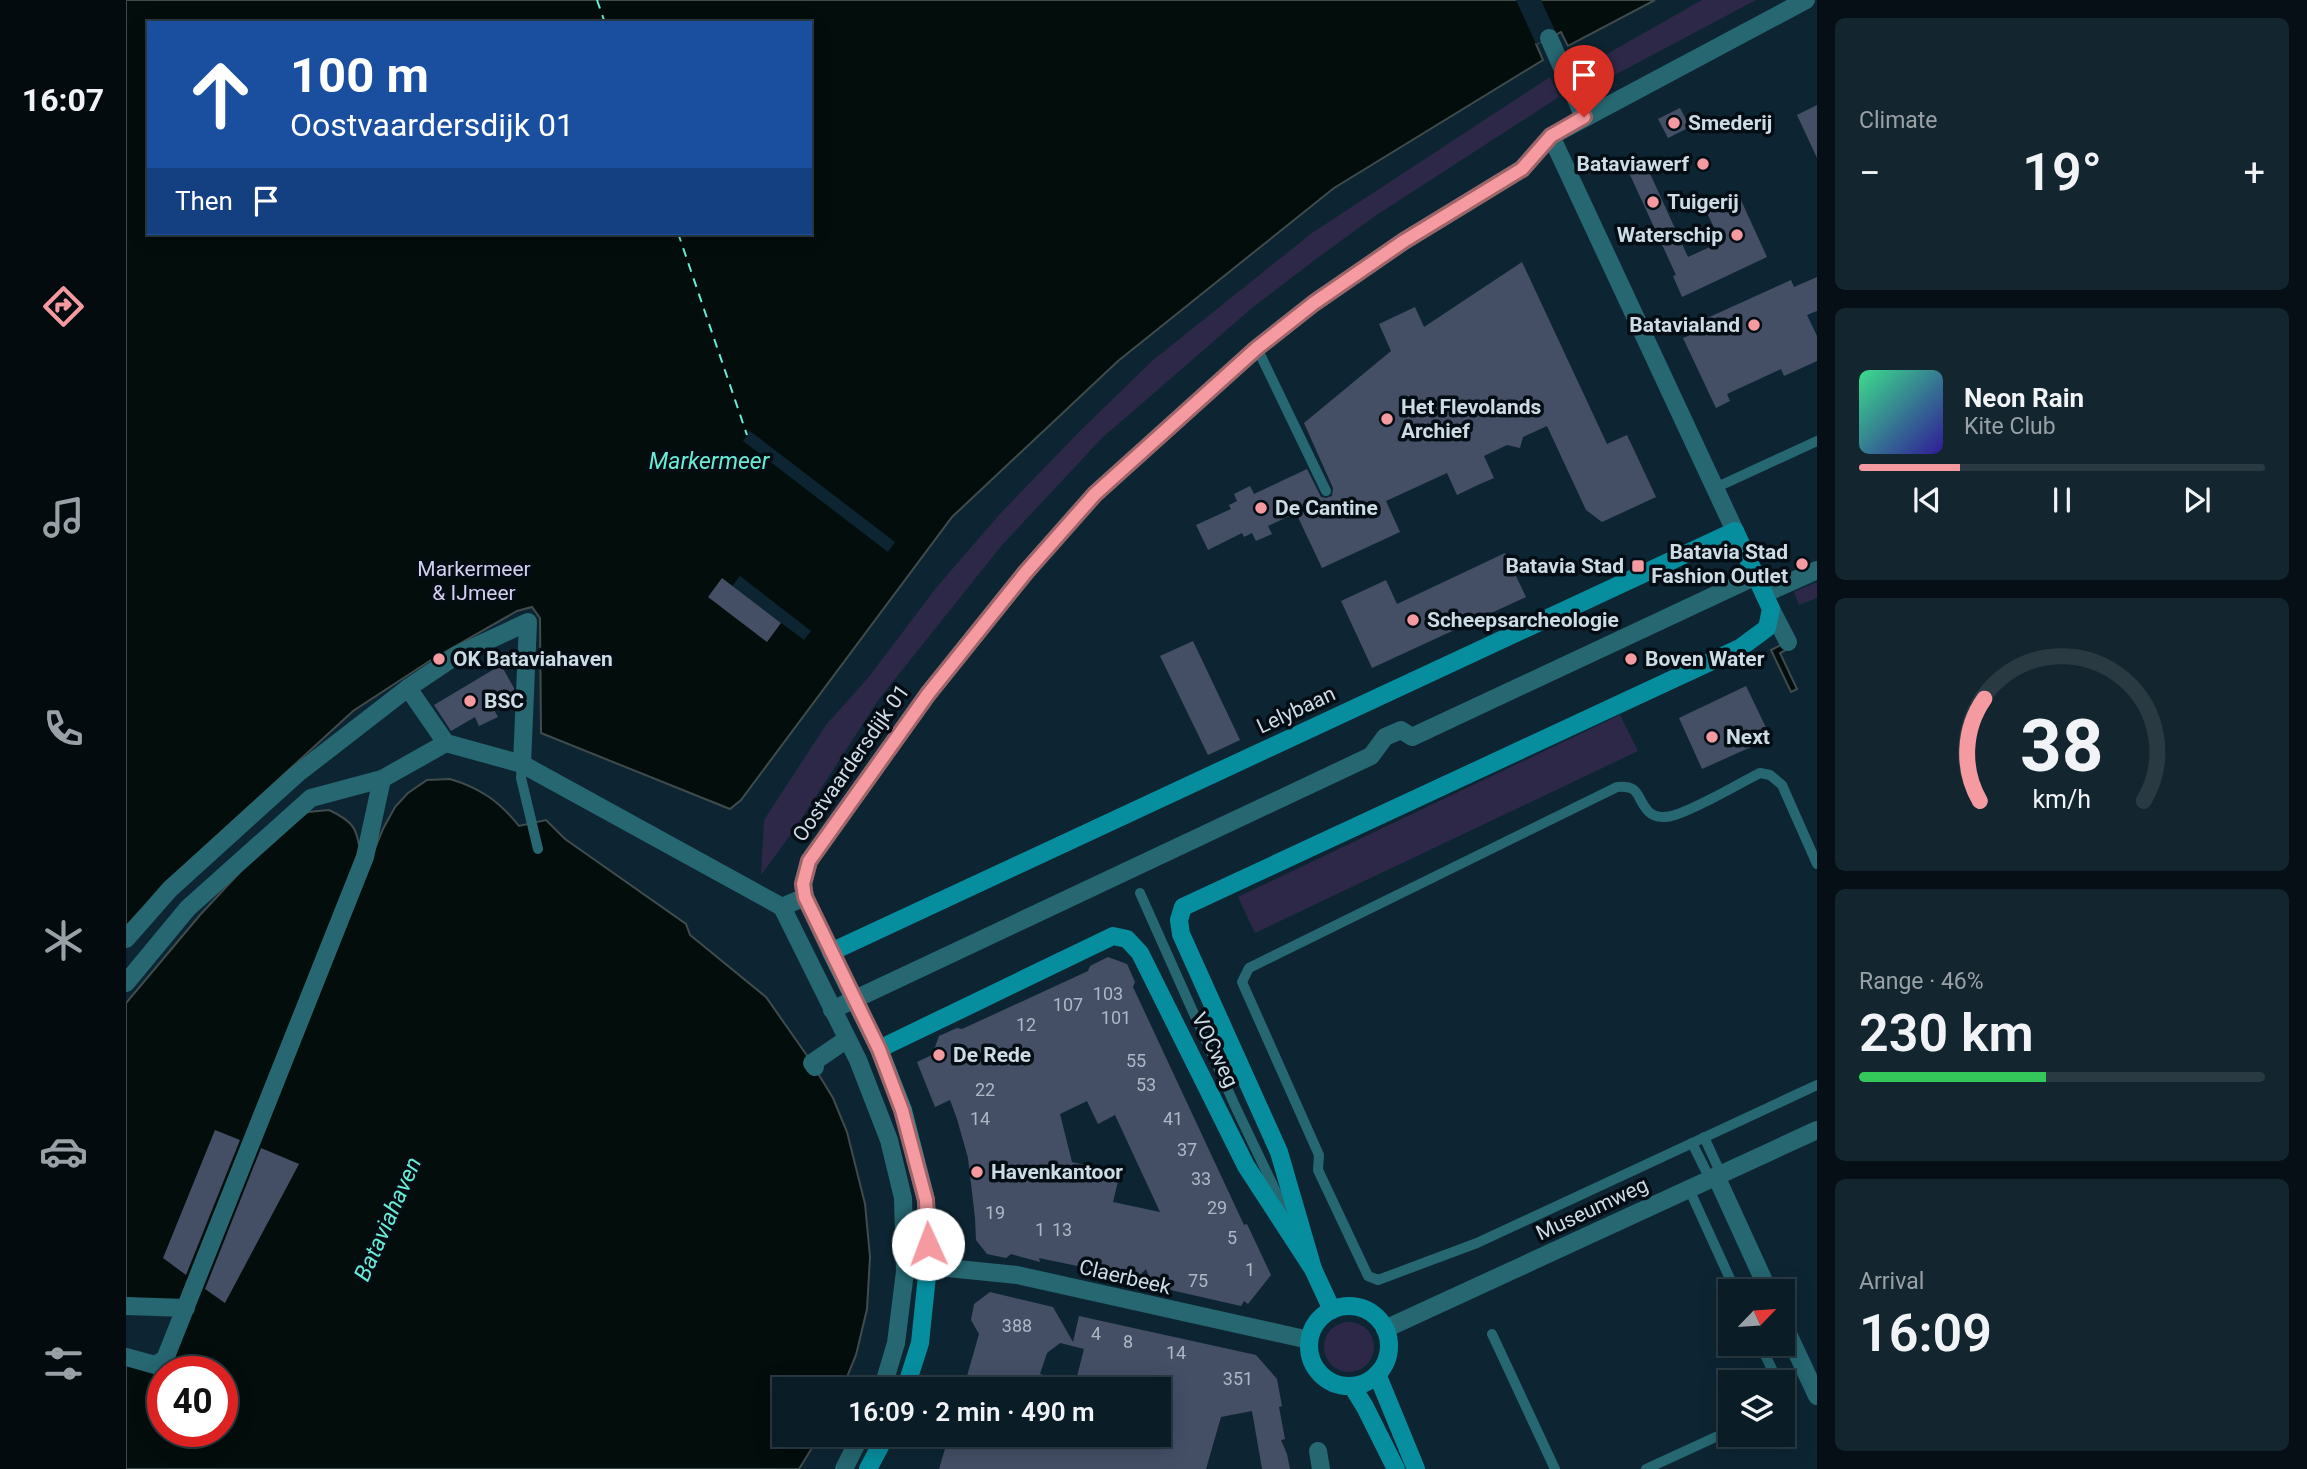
<!DOCTYPE html>
<html lang="en">
<head>
<meta charset="utf-8">
<style>
  :root { --surface:#0a1c26; --page:#13252e; --text:#f1f3f6; --muted:#99a1a7; --line:#2a3a43; --accent:#f49aa0 }
  body { margin:0; font-family:Roboto,sans-serif; background:var(--page); color:var(--text); height:100vh; display:flex; flex-direction:column; font-size:26px; white-space:nowrap }
  * { box-sizing:border-box; margin:0 }
  p { font-size:23px; color:var(--muted) }
  .icon { flex:none; width:38px; height:38px; fill:none; stroke:currentColor; stroke-width:2; stroke-linecap:round; stroke-linejoin:round }
  .map { position:relative; flex:1; overflow:hidden }
  .side { display:flex; flex-direction:column; gap:18px; padding:18px; background:#060f15; width:490px }
  .side>* { flex:none }
  .top-card { position:absolute; left:21px; top:21px; width:665px; height:214px; border-radius:0px; box-shadow:0 4px 18px #0003,0 0 0 2px var(--line); background:#1a4fa0; color:#fff; overflow:hidden }
  .needle { width:46px; rotate:65deg }
  .tools { position:absolute; left:1592px; top:1279px; display:grid; gap:14px }
  .tools a { display:grid; place-items:center; width:77px; height:77px; border-radius:0px; background:var(--surface); box-shadow:0 4px 18px #0003,0 0 0 2px var(--line); font-size:35px }
  .speed { position:absolute; left:21px; top:1356px; display:flex; gap:14px; font-size:35px; font-weight:700; text-align:center }
  .speed>* { display:grid; place-content:center; width:91px; height:91px; border-radius:50%; background:var(--surface); box-shadow:0 4px 18px #0003,0 0 0 2px var(--line); line-height:1 }
  .speed .limit { border:10px solid #d22; background:#fff; color:#111 }
  .pin { position:absolute; display:grid; place-items:center; width:60px; height:60px; color:#fff; margin:-72px -30px; border-radius:50% 50% 50% 0; rotate:-45deg; box-shadow:0 0 7px #0007 }
  .pin .icon { rotate:45deg }
  .me { position:absolute; width:77px; margin:-38px; rotate:358deg; stroke-linejoin:round; filter:drop-shadow(0 0 5px #0008) }
  .turn { display:flex; align-items:center; gap:24px; height:147px; padding:0 28px; font-size:32px }
  .turn .icon { width:91px; height:91px; stroke-width:2.5 }
  .turn b { display:block; font-size:49px; line-height:60px }
  .then { display:flex; align-items:center; height:66px; padding:0 28px; background:#0003; gap:14px; font-size:26px }
  .big { font-size:52px; font-weight:600; line-height:1.1 }
  .side .card { flex:1; display:flex; flex-direction:column; justify-content:center; gap:10px; min-width:0; padding:0 24px; border-radius:10px; background:var(--page) }
  .side .dial { align-items:center; gap:0 }
  .dial svg { height:182px; overflow:visible; fill:none; stroke:var(--line); stroke-width:7; stroke-linecap:round; text-anchor:middle }
  .dial text { fill:var(--text); stroke:none }
  .song { display:flex; align-items:center; gap:21px }
  .cover { width:84px; height:84px; border-radius:10px; background:linear-gradient(135deg,hsl(150 70% 55%),hsl(250 70% 35%)) }
  .played { height:7px; border-radius:4px; background:linear-gradient(90deg,var(--accent) 25%,var(--line) 25%) }
  .keys { display:flex; justify-content:space-around; direction:ltr }
  .heat { display:flex; justify-content:space-between; align-items:center; font-size:38px; direction:ltr }
  .charge { height:10px; border-radius:5px; background:linear-gradient(90deg,#34c759 46%,var(--line) 0) }
  .trip { position:absolute; left:646px; top:1377px; width:399px; height:70px; border-radius:0px; background:var(--surface); box-shadow:0 4px 18px #0003,0 0 0 2px var(--line); font-weight:600; line-height:70px; text-align:center }
  main { display:flex; flex:1; min-height:0 }
  .tabs { display:flex; flex-direction:column; width:126px; justify-content:space-around; align-items:center; background:#040b0f; color:var(--muted) }
  .tabs .icon { width:49px; height:49px }
  .tabs .on { color:var(--accent) }
  .tabs b { font-size:32px; color:var(--text) }
  .map>svg:first-child { display:block }
  .green { fill:#2e2848 }
  .water { fill:#030d0b; stroke:#404b4c; stroke-width:2; fill-rule:evenodd }
  .pier { fill:#0d2533 }
  .lines { fill:none; stroke-linecap:round; stroke-linejoin:round }
  .ferry { stroke:#69ebd6; stroke-width:2; stroke-dasharray:9 7; stroke-linecap:butt }
  .building { fill:#444f66; fill-rule:evenodd }
  .lane { stroke:#266771; stroke-width:10 }
  .street { stroke:#266771; stroke-width:18 }
  .secondary { stroke:#068e9e; stroke-width:18 }
  .route-casing { stroke:#9f6468; stroke-width:18 }
  .route { stroke:#f49aa0; stroke-width:12 }
  .poi-dot { fill:#f49aa0; stroke:#040d13; stroke-width:2.5 }
  .labels { text-anchor:middle; dominant-baseline:central; stroke-width:7; stroke-linejoin:round; paint-order:stroke }
  .number-label { font-size:18px; fill:#abb8c5 }
  .poi-label { font-size:21px; font-weight:bold; fill:#cddbe5; stroke:#040d13; text-anchor:start }
  .park-label { font-size:21px; fill:#d4cff1; stroke:#040d13 }
  .street-label { font-size:21px; fill:#cddbe5; stroke:#040d13 }
  .water-label { font-size:23px; font-style:italic; fill:#69ebd6; stroke:#040d13 }
</style>
</head>
<body>
<main>
<nav class="tabs">
<b>16:07</b>
<svg class="icon on" aria-label="directions" viewBox="0 0 24 24"><path d="M12 3l9 9-9 9-9-9zM9 14v-3h6M13 9l2 2-2 2"/></svg>
<svg class="icon" aria-label="music" viewBox="0 0 24 24"><path d="M9 18V5l10-2v13"/><circle cx="6" cy="18" r="3"/><circle cx="16" cy="16" r="3"/></svg>
<svg class="icon" aria-label="phone" viewBox="0 0 24 24"><path d="M5 4h4l2 5-3 2q2 4 5 5l2-3 5 2v4C11 20 4 13 5 4z"/></svg>
<svg class="icon" aria-label="climate" viewBox="0 0 24 24"><path d="M12 3v18M4 7l16 10M4 17L20 7"/></svg>
<svg class="icon" aria-label="car" viewBox="0 0 24 24"><path d="M5 17H2v-5l4-1 3-4h7l3 4 3 1v5h-3M9 17h6M6 11h13"/><circle cx="7" cy="17" r="2"/><circle cx="17" cy="17" r="2"/></svg>
<svg class="icon" aria-label="filters" viewBox="0 0 24 24"><path d="M4 7h16M4 17h16"/><circle cx="9" cy="7" r="2"/><circle cx="15" cy="17" r="2"/></svg>
</nav>
<div class="map">
<svg width="1691" height="1469" viewBox="0 0 1691 1469">
  <rect width="100%" height="100%" fill="#0d2533"/>
  <!-- green -->
  <g class="green">
    <path d="M 1576,0 L 1630,0 L 1462,89 L 1453,70 Z"/>
    <path d="M 1424,77 L 1433,97 L 1249,216 L 1186,262 L 1126,308 L 976,438 L 876,545 L 753,699 L 668,830 L 635,875 L 638,820 L 700,725 L 742,678 L 810,588 L 873,515 L 952,433 L 1026,361 L 1186,233 Z"/>
    <path d="M 1691,582 L 1691,598 L 1673,605 L 1668,592 Z"/>
    <path d="M 1494,715 L 1512,751 L 1129,933 L 1112,897 Z"/>
    <circle cx="1223" cy="1347" r="25"/>
  </g>
  <!-- water -->
  <g class="water">
    <path d="M 0,0 L 1529,0 L 1442,46 L 1435,32 L 1410,44 L 1417,60 L 1208,188 L 992,361 L 826,517 L 615,800 L 604,809 L 415,733 L 414,618 L 406,607 L 391,611 L 305,660 L 227,711 L 46,877 L 0,926 ZM 23,23 L 684,23 L 684,233 L 23,233 Z"/>
    <path d="M 1659,643 L 1662,649 L 1654,653 L 1671,689 L 1665,692 L 1645,650 Z"/>
    <path d="M 324,779 C 354,788 373,801 393,826 L 420,820 L 439,839 L 560,924 L 564,935 L 640,997 L 682,1057 L 707,1098 L 721,1132 L 739,1204 L 744,1257 L 741,1309 L 730,1355 L 716,1389 L 658,1390 L 658,1435 L 694,1435 L 673,1469 L 0,1469 L 0,1362 L 30,1371 L 257,829 L 269,807 L 282,793 L 301,780 ZM 37,1372 L 96,1372 L 96,1432 L 37,1432 Z"/>
    <path d="M 203,810 C 229,822 231,829 235,856 L 59,1299 L 48,1302 L 0,1302 L 0,1003 L 74,915 L 145,839 L 182,812 Z"/>
  </g>
  <!-- pier -->
  <g class="pier">
    <path d="M 1390,0 L 1415,0 L 1431,35 L 1410,44 Z"/>
    <path d="M 624,431 L 769,542 L 762,552 L 617,441 Z"/>
    <path d="M 614,576 L 685,631 L 678,640 L 606,586 Z"/>
  </g>
  <g class="lines">
    <!-- ferry -->
    <g class="ferry">
      <path d="M 471,0 L 479,23"/>
      <path d="M 552,233 L 621,435"/>
    </g>
  </g>
  <!-- building -->
  <g class="building">
    <path d="M 1691,105 L 1691,158 L 1671,115 Z"/>
    <path d="M 1554,108 L 1564,127 L 1542,138 L 1532,119 Z"/>
    <path d="M 1516,156 L 1562,257 L 1595,242 L 1581,213 L 1614,198 L 1641,257 L 1556,297 L 1547,276 L 1550,275 L 1499,164 Z"/>
    <path d="M 1396,262 L 1481,444 L 1501,435 L 1530,497 L 1476,522 L 1460,510 L 1421,426 L 1397,437 L 1394,448 L 1381,445 L 1358,456 L 1368,478 L 1354,484 L 1331,495 L 1321,473 L 1260,501 L 1274,532 L 1196,568 L 1170,513 L 1142,526 L 1146,534 L 1130,541 L 1126,533 L 1118,537 L 1116,533 L 1082,550 L 1070,525 L 1105,509 L 1103,505 L 1111,501 L 1108,494 L 1124,486 L 1128,494 L 1181,469 L 1195,497 L 1200,498 L 1206,496 L 1207,488 L 1178,423 L 1265,351 L 1253,324 L 1289,307 L 1298,327 Z"/>
    <path d="M 1691,277 L 1691,311 L 1681,315 L 1691,336 L 1691,361 L 1658,376 L 1655,369 L 1601,394 L 1604,401 L 1590,408 L 1557,338 L 1572,332 L 1568,324 L 1665,280 L 1668,287 Z"/>
    <path d="M 1379,553 L 1400,597 L 1246,668 L 1215,601 L 1260,580 L 1271,604 Z"/>
    <path d="M 596,578 L 655,623 L 641,642 L 582,597 Z"/>
    <path d="M 1067,641 L 1114,740 L 1082,755 L 1034,656 Z"/>
    <path d="M 375,665 L 388,688 L 388,694 L 366,706 L 372,717 L 353,726 L 349,717 L 325,731 L 308,705 Z"/>
    <path d="M 1620,686 L 1645,738 L 1576,769 L 1553,718 Z"/>
    <path d="M 982,957 L 1001,964 L 1009,982 L 1007,987 L 1118,1225 L 1121,1224 L 1145,1275 L 1122,1304 L 1118,1301 L 1115,1306 L 1027,1286 L 1020,1269 L 1007,1282 L 984,1277 L 985,1273 L 913,1258 L 914,1262 L 885,1254 L 880,1258 L 861,1254 L 850,1240 L 849,1218 L 842,1158 L 831,1119 L 824,1100 L 809,1107 L 791,1062 L 806,1055 L 813,1036 L 831,1028 L 836,1029 L 962,971 L 964,966 ZM 961,1101 L 972,1124 L 989,1115 L 1034,1212 L 987,1202 L 994,1173 L 946,1162 L 934,1114 Z"/>
    <path d="M 89,1130 L 114,1140 L 60,1275 L 37,1258 Z"/>
    <path d="M 135,1148 L 173,1164 L 99,1303 L 79,1289 Z"/>
    <path d="M 864,1292 L 927,1307 L 947,1342 L 953,1316 L 1130,1355 L 1151,1379 L 1156,1406 L 1153,1407 L 1159,1439 L 1155,1440 L 1161,1454 L 1164,1469 L 1136,1469 L 1126,1411 L 1095,1417 L 1080,1469 L 813,1469 L 823,1435 L 1032,1435 L 1032,1390 L 837,1390 L 853,1334 L 845,1320 L 848,1304 ZM 934,1343 L 958,1349 L 949,1384 L 914,1374 L 921,1353 Z"/>
  </g>
  <g class="lines">
    <!-- lane -->
    <g class="lane">
      <path d="M 1131,348 L 1200,491"/>
      <path d="M 1589,488 L 1691,441"/>
      <path d="M 396,764 L 395,778 L 412,849"/>
      <path d="M 1691,864 L 1656,785 L 1644,775 L 1634,773 C 1608,786 1576,806 1549,815 C 1540,818 1529,818 1523,812 C 1509,798 1516,785 1491,787 L 1123,968 L 1116,982 L 1193,1155 L 1192,1170 L 1242,1276 L 1252,1280 L 1351,1243 L 1691,1085"/>
      <path d="M 1014,893 L 1110,1108 L 1164,1221"/>
      <path d="M 1578,1137 L 1595,1174"/>
      <path d="M 1566,1143 L 1584,1179"/>
      <path d="M 1563,1189 L 1610,1292"/>
      <path d="M 1366,1334 L 1429,1469"/>
      <path d="M 1634,1344 L 1652,1382"/>
      <path d="M 1657,1394 L 1662,1404 L 1657,1406"/>
      <path d="M 1520,1469 L 1605,1430"/>
    </g>
    <!-- street -->
    <g class="street">
      <path d="M 1423,38 L 1458,117"/>
      <path d="M 1425,136 L 1609,531"/>
      <path d="M 1638,594 L 1691,570"/>
      <path d="M 1645,609 L 1662,642"/>
      <path d="M 282,688 L 331,655 L 402,622 L 396,764"/>
      <path d="M 656,907 L 732,1060 L 763,1140 L 777,1198 L 779,1272 L 770,1343 L 756,1390"/>
      <path d="M 0,939 L 44,889 L 171,774 L 282,688 L 320,743 L 396,764 L 656,907 L 679,897"/>
      <path d="M 705,952 L 679,897 L 677,884 L 683,861 L 802,694 L 900,572 L 969,494 L 1131,348 L 1188,303 L 1278,241 L 1396,169 L 1425,136 L 1680,0"/>
      <path d="M 0,983 L 62,908 L 185,798 L 256,779 L 320,743"/>
      <path d="M 706,1010 L 1245,756 L 1259,737 L 1275,730 L 1286,737 L 1630,576"/>
      <path d="M 689,1067 L 686,1063 L 721,1039"/>
      <path d="M 1590,1176 L 1643,1292"/>
      <path d="M 802,1266 L 891,1275 L 1183,1340"/>
      <path d="M 0,1306 L 60,1308"/>
      <path d="M 1657,1323 L 1691,1396"/>
      <path d="M 1259,1329 L 1691,1130"/>
      <path d="M 0,1357 L 29,1365 L 39,1359 L 239,857 L 256,779"/>
      <path d="M 1192,1451 L 1195,1469"/>
      <path d="M 718,1469 L 735,1435"/>
    </g>
    <!-- secondary -->
    <g class="secondary">
      <path d="M 753,1049 L 987,936 L 1001,939 L 1014,953 L 1120,1166 L 1187,1269 L 1206,1310"/>
      <circle cx="1223" cy="1346" r="40"/>
      <path d="M 1251,1374 L 1290,1469"/>
      <path d="M 1226,1386 L 1239,1407 L 1270,1469"/>
      <path d="M 779,1390 L 794,1343 L 802,1266 L 800,1200 L 777,1110 L 753,1049 L 705,952 L 1609,531 L 1645,609 L 1641,628 L 1614,648 L 1057,907 L 1053,920 L 1055,934 L 1153,1152 L 1187,1269"/>
      <path d="M 742,1469 L 760,1435"/>
    </g>
  </g>
  <g class="lines">
    <defs>
      <path id="route" d="M 802,1244 L 800,1200 L 776,1110 L 753,1049 L 679,897 L 677,884 L 683,861 L 802,694 L 900,572 L 969,494 L 1131,348 L 1188,303 L 1278,241 L 1396,169 L 1425,136 L 1458,117"/>
    </defs>
    <!-- route casing -->
    <use href="#route" class="route-casing"/>
    <!-- route -->
    <use href="#route" class="route"/>
  </g>
  <!-- markers -->
  <g class="poi-dot">
    <circle cx="1548" cy="123" r="7"/>
    <circle cx="1577" cy="164" r="7"/>
    <circle cx="1527" cy="202" r="7"/>
    <circle cx="1611" cy="235" r="7"/>
    <circle cx="1628" cy="325" r="7"/>
    <circle cx="1261" cy="419" r="7"/>
    <circle cx="1135" cy="508" r="7"/>
    <circle cx="1676" cy="564" r="7"/>
    <rect x="1505" y="559" width="14" height="14" rx="3.5"/>
    <circle cx="1287" cy="620" r="7"/>
    <circle cx="313" cy="659" r="7"/>
    <circle cx="1505" cy="659" r="7"/>
    <circle cx="344" cy="701" r="7"/>
    <circle cx="1586" cy="737" r="7"/>
    <circle cx="813" cy="1055" r="7"/>
    <circle cx="851" cy="1172" r="7"/>
  </g>
  <g class="labels">
    <!-- number labels -->
    <g class="number-label">
      <text x="982" y="993">103</text>
      <text x="942" y="1004">107</text>
      <text x="990" y="1017">101</text>
      <text x="900" y="1024">12</text>
      <text x="1010" y="1060">55</text>
      <text x="1020" y="1084">53</text>
      <text x="859" y="1089">22</text>
      <text x="854" y="1118">14</text>
      <text x="1047" y="1118">41</text>
      <text x="1061" y="1149">37</text>
      <text x="1075" y="1178">33</text>
      <text x="1091" y="1207">29</text>
      <text x="869" y="1212">19</text>
      <text x="914" y="1229">1</text>
      <text x="936" y="1229">13</text>
      <text x="1106" y="1237">5</text>
      <text x="1124" y="1269">1</text>
      <text x="1072" y="1280">75</text>
      <text x="891" y="1325">388</text>
      <text x="970" y="1333">4</text>
      <text x="1002" y="1341">8</text>
      <text x="1050" y="1352">14</text>
      <text x="1112" y="1378">351</text>
    </g>
    <!-- poi labels -->
    <g class="poi-label">
      <text x="1562" y="123">Smederij</text>
      <text x="1563" y="164" text-anchor="end">Bataviawerf</text>
      <text x="1541" y="202">Tuigerij</text>
      <text x="1597" y="235" text-anchor="end">Waterschip</text>
      <text x="1614" y="325" text-anchor="end">Batavialand</text>
      <text x="1275" y="407">Het Flevolands<tspan x="1275" dy="24">Archief</tspan></text>
      <text x="1149" y="508">De Cantine</text>
      <text x="1662" y="552" text-anchor="end">Batavia Stad<tspan x="1662" dy="24">Fashion Outlet</tspan></text>
      <text x="1498" y="566" text-anchor="end">Batavia Stad</text>
      <text x="1301" y="620">Scheepsarcheologie</text>
      <text x="327" y="659">OK Bataviahaven</text>
      <text x="1519" y="659">Boven Water</text>
      <text x="358" y="701">BSC</text>
      <text x="1600" y="737">Next</text>
      <text x="827" y="1055">De Rede</text>
      <text x="865" y="1172">Havenkantoor</text>
    </g>
    <!-- park labels -->
    <g class="park-label">
      <text x="348" y="569">Markermeer<tspan x="348" dy="24">&amp; IJmeer</tspan></text>
    </g>
    <!-- street labels -->
    <g class="street-label">
      <text transform="translate(1170 710) rotate(-25)">Lelybaan</text>
      <text transform="translate(725 763) rotate(-55)">Oostvaardersdijk 01</text>
      <text transform="translate(1089 1050) rotate(64)">VOCweg</text>
      <text transform="translate(1466 1209) rotate(-25)">Museumweg</text>
      <text transform="translate(999 1277) rotate(13)">Claerbeek</text>
    </g>
    <!-- water labels -->
    <g class="water-label">
      <text x="583" y="461">Markermeer</text>
      <text transform="translate(262 1219) rotate(-66)">Bataviahaven</text>
    </g>
  </g>
</svg>
<div class="tools">
<a><svg class="needle" viewBox="-14 -14 28 28"><path d="M0-13l5 13h-10z" fill="#e53935"/><path d="M0 13l5-13h-10z" fill="#99a1a7"/></svg></a>
<a><svg class="icon" aria-label="layers" viewBox="0 0 24 24"><path d="M12 4l9 5-9 5-9-5zM3 14l9 5 9-5"/></svg></a>
</div>
<div class="speed"><div class="limit">40</div></div>
<div class="pin" style="left:1458px;top:117px;background:#d93025"><svg class="icon" aria-label="arrive" viewBox="0 0 24 24"><path d="M6 21V4h12l-3 4 3 4H6"/></svg></div>
<svg class="me" style="left:802px;top:1244px" viewBox="-20 -20 40 40"><circle r="19" fill="#fff"/><path d="M0-13L10 11 0 6-10 11z" fill="#f49aa0"/></svg>
<div class="trip">16:09 · 2 min · 490 m</div>
<div class="top-card">
<div class="turn"><svg class="icon" aria-label="ahead" viewBox="0 0 24 24"><path d="M12 20V5M6 11l6-6 6 6"/></svg><div><b>100 m</b>Oostvaardersdijk 01</div></div>
<div class="then">Then<svg class="icon" aria-label="arrive" viewBox="0 0 24 24"><path d="M6 21V4h12l-3 4 3 4H6"/></svg></div>
</div>
</div>
<section class="side">
<div class="card"><p>Climate</p>
<div class="heat"><a>−</a><b class="big">19°</b><a>+</a></div>
</div>
<div class="card">
<div class="song"><i class="cover"></i><div><b>Neon Rain</b><p>Kite Club</p></div></div>
<div class="played"></div>
<div class="keys"><svg class="icon" aria-label="previous" viewBox="0 0 24 24"><path d="M18 5L8 12l10 7zM5 5v14"/></svg><svg class="icon" aria-label="pause" viewBox="0 0 24 24"><path d="M8 5v14M16 5v14"/></svg><svg class="icon" aria-label="next" viewBox="0 0 24 24"><path d="M6 5l10 7-10 7zM19 5v14"/></svg></div>
</div>
<div class="card dial"><svg viewBox="0 0 100 80">
<path d="M14 69A42 42 0 1 1 86 69"/>
<path d="M14 69A42 42 0 0 1 16 24" stroke="#f49aa0"/>
<text x="50" y="56" font-size="32" font-weight="700">38</text>
<text x="50" y="72" font-size="11">km/h</text>
</svg></div>
<div class="card"><p>Range · 46%</p><b class="big">230 km</b><div class="charge"></div></div>
<div class="card"><p>Arrival</p><b class="big">16:09</b></div>
</section>
</main>
</body>
</html>
